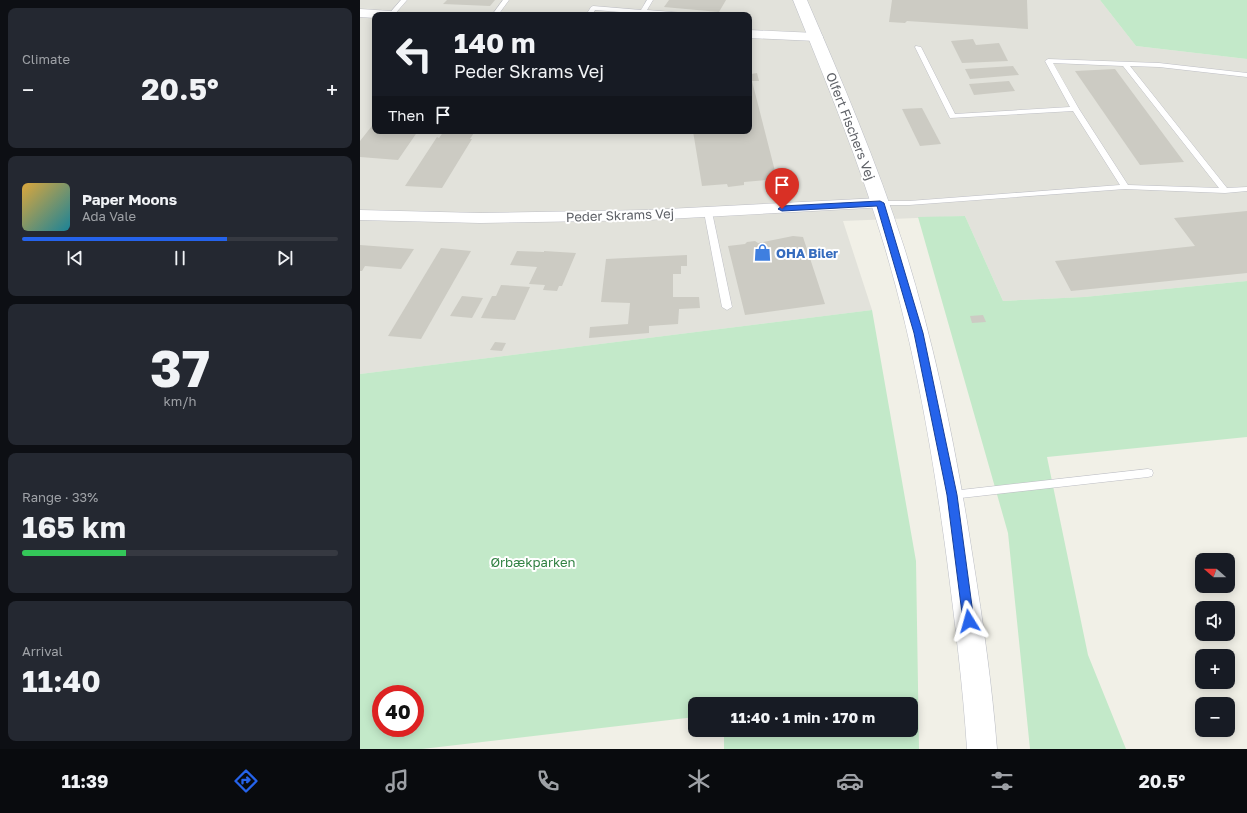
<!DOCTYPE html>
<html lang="en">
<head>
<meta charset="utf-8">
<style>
  :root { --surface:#171b24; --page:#242831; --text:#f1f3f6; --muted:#9ea1a6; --line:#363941; --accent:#2563eb }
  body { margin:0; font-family:"Golos Text",sans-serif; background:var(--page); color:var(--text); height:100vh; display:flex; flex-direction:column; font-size:15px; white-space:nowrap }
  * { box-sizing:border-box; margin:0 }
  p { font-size:13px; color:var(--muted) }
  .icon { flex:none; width:22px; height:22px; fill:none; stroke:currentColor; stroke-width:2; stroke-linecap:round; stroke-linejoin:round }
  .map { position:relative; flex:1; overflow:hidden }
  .details { display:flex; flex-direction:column; gap:8px; padding:8px; background:#0d0f14; width:360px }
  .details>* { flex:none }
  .top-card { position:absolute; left:12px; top:12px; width:380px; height:122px; border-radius:8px; box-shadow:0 2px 10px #0003; background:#171b24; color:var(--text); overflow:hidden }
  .needle { width:26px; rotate:290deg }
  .buttons { position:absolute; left:835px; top:553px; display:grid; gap:8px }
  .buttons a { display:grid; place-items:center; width:40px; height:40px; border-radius:8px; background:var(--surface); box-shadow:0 2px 10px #0003; font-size:20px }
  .speed { position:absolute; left:12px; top:685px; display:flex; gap:8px; font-size:20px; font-weight:700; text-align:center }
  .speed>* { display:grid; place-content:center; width:52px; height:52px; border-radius:50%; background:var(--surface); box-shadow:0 2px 10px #0003; line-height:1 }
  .speed .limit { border:6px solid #d22; background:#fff; color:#111 }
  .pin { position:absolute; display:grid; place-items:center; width:34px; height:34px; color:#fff; margin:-41px -17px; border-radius:50% 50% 50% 0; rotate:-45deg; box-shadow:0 0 4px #0007 }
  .pin .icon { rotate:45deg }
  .me { position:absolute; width:44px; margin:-22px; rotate:352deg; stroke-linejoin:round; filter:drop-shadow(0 0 3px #0008) }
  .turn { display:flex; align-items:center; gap:14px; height:84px; padding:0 16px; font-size:18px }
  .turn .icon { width:52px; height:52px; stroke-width:2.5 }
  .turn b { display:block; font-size:28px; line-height:34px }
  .then { display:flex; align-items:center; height:38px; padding:0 16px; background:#0003; gap:8px; font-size:15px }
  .big { font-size:30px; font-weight:700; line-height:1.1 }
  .details .widget { flex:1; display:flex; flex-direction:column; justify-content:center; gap:6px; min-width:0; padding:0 14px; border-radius:8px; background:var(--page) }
  .details .dial { align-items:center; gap:0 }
  .dial b { font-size:52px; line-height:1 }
  .song { display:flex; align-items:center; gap:12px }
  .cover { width:48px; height:48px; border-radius:6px; background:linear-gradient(135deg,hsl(40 70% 55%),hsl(190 70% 35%)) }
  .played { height:4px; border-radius:2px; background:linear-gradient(90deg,var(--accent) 65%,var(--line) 65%) }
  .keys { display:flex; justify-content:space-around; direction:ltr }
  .heat { display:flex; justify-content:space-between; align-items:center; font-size:22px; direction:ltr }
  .charge { height:6px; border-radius:3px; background:linear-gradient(90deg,#34c759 33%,var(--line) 0) }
  .trip { position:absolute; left:328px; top:697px; width:230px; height:40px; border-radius:8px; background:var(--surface); box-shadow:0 2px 10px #0003; font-weight:700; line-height:40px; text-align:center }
  .dock { display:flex; height:64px; justify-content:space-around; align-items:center; background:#090b0e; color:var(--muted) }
  .dock .icon { width:28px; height:28px }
  .dock .current { color:var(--accent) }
  .dock b { font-size:18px; color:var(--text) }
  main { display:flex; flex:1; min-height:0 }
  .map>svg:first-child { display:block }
  .industrial { fill:#e2e2db; fill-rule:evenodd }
  .green { fill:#c3e9c9; fill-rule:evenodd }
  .building { fill:#cccbc3 }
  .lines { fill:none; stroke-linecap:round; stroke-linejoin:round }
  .lane-casing { stroke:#bebfc5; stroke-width:1 }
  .street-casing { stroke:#bebfc5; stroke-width:1 }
  .secondary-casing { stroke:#bcbec5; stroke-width:1 }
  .lane { fill:#fff; fill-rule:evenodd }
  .street { fill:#fff; fill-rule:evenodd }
  .secondary { fill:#fff; fill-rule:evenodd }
  .route { fill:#2563eb; stroke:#184099 }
  .labels { text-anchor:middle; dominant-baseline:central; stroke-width:4; stroke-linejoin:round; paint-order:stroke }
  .street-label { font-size:13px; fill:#5e6167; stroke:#fff }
  .shop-label { font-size:13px; font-weight:bold; fill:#366cbe; stroke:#fff; text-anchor:start }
  .park-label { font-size:13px; fill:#318243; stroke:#fff }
</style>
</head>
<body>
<main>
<section class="details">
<div class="widget"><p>Climate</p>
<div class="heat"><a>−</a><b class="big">20.5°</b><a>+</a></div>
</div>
<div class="widget">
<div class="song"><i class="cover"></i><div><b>Paper Moons</b><p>Ada Vale</p></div></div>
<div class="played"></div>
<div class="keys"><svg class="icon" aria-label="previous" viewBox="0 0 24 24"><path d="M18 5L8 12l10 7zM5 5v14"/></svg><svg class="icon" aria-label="pause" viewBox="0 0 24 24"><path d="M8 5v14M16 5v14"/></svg><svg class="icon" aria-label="next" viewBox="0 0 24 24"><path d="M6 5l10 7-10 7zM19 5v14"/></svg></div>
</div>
<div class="widget dial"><b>37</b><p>km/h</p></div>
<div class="widget"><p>Range · 33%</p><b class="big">165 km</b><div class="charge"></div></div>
<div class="widget"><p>Arrival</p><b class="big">11:40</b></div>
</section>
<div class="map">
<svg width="887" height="749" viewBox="0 0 887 749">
  <rect width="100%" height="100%" fill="#f1f0e7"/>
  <!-- industrial -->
  <path class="industrial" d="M 0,0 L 740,0 L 776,46 L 887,59 L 887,281 L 724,297 L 643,301 L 605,216 L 483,221 L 512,310 L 0,374 ZM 15,15 L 389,15 L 389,131 L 15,131 Z"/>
  <!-- green -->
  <g class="green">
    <path d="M 740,0 L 887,0 L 887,59 L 776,46 Z"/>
    <path d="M 605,216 L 643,301 L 724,297 L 887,281 L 887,437 L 687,457 L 728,655 L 766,749 L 670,749 L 648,533 L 558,217 Z"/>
    <path d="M 512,310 L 556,561 L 559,749 L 364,749 L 364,730 L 551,730 L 551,704 L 335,704 L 335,717 L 62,749 L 0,749 L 0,374 ZM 21,694 L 55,694 L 55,728 L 21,728 Z"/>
  </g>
  <!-- building -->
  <g class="building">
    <path d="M 87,0 L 135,0 L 130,6 L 83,4 Z"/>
    <path d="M 309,0 L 366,0 L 359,12 L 304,7 Z"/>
    <path d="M 532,0 L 667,0 L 668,29 L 547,21 L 545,23 L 529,22 Z"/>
    <path d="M 613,39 L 616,45 L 639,43 L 648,61 L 602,63 L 591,41 Z"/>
    <path d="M 653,66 L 659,75 L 610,79 L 605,69 Z"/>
    <path d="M 390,69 L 391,74 L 397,73 L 399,81 L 392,81 L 417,179 L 384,182 L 384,185 L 368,187 L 367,184 L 342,186 L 333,131 L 389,131 Z"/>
    <path d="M 755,69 L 824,162 L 780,165 L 715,71 Z"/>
    <path d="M 649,81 L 655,91 L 614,95 L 609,84 Z"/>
    <path d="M 562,108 L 581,144 L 560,146 L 542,109 Z"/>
    <path d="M 15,122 L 15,131 L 58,131 L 38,160 L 0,157 L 0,141 Z"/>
    <path d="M 84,131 L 115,131 L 110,139 L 112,139 L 82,188 L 45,186 L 77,137 L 79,138 Z"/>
    <path d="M 887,211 L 887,273 L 711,291 L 695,261 L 835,246 L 814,218 Z"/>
    <path d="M 433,236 L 443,237 L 465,304 L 385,315 L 368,246 L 385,244 L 387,242 L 395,241 L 398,243 Z"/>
    <path d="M 0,245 L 54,249 L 41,269 L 5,266 L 2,271 L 0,271 Z"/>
    <path d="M 81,248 L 111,251 L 61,339 L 28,336 Z"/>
    <path d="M 157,251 L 184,252 L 184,251 L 216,253 L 202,286 L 199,286 L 197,291 L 183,290 L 185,285 L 169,284 L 177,267 L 150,265 Z"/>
    <path d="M 327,255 L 327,266 L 321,266 L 321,274 L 313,274 L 313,297 L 339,297 L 340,308 L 319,309 L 318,324 L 289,326 L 289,333 L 229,338 L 230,327 L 268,324 L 270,303 L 241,302 L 246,259 Z"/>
    <path d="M 141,285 L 170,287 L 155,320 L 121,318 L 132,296 L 136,296 Z"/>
    <path d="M 102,296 L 123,298 L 112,318 L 90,316 Z"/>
    <path d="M 623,315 L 626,322 L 612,323 L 610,316 Z"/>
    <path d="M 135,342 L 146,343 L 142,351 L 130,350 Z"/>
  </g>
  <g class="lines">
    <defs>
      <g id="lane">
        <path d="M 41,0 L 47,0 L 34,15 L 28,15 Z"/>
        <path d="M 143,0 L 149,0 L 138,15 L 132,15 Z"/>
        <path d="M 287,0 L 293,0 L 287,10 L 324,13 L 327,15 L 299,15 L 235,10 L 232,15 L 226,15 L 231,7 L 233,6 L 281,10 Z"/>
        <path d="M 556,46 L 561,47 L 595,114 L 710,107 L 685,61 L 688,59 L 799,63 L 887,73 L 887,77 L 799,67 L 770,66 L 867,188 L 887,187 L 887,191 L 865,193 L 765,189 L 549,205 L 517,205 L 516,203 L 520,201 L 549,201 L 760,185 L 713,111 L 590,118 L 555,47 ZM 693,63 L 763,66 L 859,188 L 768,185 L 719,109 Z"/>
        <path d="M 348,209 L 352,212 L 372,307 L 367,310 L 362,307 L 344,212 Z"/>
        <path d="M 788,469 L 792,470 L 793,473 L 792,476 L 788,477 L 592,499 L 588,498 L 586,495 L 588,492 L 592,491 Z"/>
      </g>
      <g id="street">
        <path d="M 0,9 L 30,11 L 35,12 L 37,15 L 15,15 L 15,18 L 0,17 Z"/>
        <path d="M 389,30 L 456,33 L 461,34 L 463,37 L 461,40 L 456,41 L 389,38 Z"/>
        <path d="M 520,198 L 526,199 L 529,203 L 526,207 L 288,220 L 120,223 L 0,220 L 0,210 L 120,213 L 288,210 Z"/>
      </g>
      <path id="secondary" d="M 433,0 L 447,0 C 482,81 517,163 544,247 C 576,349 597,454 613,559 C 623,622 632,685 637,749 L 607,749 C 603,686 595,623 587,560 C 573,455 555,349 525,248 C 500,163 466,82 433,0 Z"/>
    </defs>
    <!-- lane casing -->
    <use href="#lane" class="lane-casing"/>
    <!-- street casing -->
    <use href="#street" class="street-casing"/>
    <!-- secondary casing -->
    <use href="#secondary" class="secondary-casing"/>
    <!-- lane -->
    <use href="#lane" class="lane"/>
    <!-- street -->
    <use href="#street" class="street"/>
    <!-- secondary -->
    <use href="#secondary" class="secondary"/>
  </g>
  <!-- route -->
  <path class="route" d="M 520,201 L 524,203 L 563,333 L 597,495 L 614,621 L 613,625 L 609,626 L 605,625 L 603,621 L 587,495 L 554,333 L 517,206 L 422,211 L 418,209 L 422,206 Z"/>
  <!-- icons -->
  <defs>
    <symbol id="shop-bare" viewBox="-9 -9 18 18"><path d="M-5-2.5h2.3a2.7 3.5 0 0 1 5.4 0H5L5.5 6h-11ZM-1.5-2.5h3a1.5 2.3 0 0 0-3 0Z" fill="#3f7fe0" stroke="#fff" stroke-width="2.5" paint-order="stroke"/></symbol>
  </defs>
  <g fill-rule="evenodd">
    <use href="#shop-bare" x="390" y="240" width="25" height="25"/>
  </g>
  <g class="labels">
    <!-- street labels -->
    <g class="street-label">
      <text transform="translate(491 126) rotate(69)">Olfert Fischers Vej</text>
      <text transform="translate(260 215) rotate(-2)">Peder Skrams Vej</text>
    </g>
    <!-- shop labels -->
    <g class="shop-label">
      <text x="416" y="253">OHA Biler</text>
    </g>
    <!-- park labels -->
    <g class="park-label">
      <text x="173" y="562">Ørbækparken</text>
    </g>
  </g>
</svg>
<div class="buttons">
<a><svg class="needle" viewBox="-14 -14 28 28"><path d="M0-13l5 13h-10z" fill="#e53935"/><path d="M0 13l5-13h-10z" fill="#9ea1a6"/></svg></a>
<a><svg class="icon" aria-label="sound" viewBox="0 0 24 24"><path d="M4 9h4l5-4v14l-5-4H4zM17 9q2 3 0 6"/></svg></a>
<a>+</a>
<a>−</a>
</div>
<div class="speed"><div class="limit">40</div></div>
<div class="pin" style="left:422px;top:209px;background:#d93025"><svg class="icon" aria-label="arrive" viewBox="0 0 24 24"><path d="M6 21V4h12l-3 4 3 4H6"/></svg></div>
<svg class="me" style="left:609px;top:621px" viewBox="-20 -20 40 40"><path d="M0-17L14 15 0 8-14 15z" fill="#2563eb" stroke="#fff" stroke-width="4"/></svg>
<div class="trip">11:40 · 1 min · 170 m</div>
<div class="top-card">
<div class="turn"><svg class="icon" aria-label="left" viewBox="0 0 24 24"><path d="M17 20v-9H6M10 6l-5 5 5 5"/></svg><div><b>140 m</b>Peder Skrams Vej</div></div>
<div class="then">Then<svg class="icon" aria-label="arrive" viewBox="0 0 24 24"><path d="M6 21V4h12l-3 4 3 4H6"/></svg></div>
</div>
</div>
</main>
<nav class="dock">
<b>11:39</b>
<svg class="icon current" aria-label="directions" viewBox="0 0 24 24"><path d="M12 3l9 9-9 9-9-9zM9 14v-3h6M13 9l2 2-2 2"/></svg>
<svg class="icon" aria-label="music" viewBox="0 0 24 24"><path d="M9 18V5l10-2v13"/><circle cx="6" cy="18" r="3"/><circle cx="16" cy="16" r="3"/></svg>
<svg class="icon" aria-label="phone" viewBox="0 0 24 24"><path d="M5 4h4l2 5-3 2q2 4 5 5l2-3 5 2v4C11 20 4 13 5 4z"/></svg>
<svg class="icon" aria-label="climate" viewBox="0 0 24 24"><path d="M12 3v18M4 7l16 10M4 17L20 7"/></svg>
<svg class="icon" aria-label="car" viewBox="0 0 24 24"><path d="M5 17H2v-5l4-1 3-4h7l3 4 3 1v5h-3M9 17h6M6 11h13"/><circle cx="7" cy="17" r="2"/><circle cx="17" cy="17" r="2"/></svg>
<svg class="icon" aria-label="filters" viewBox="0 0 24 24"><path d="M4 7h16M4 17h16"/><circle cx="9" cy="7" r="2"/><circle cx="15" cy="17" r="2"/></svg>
<b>20.5°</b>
</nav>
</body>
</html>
